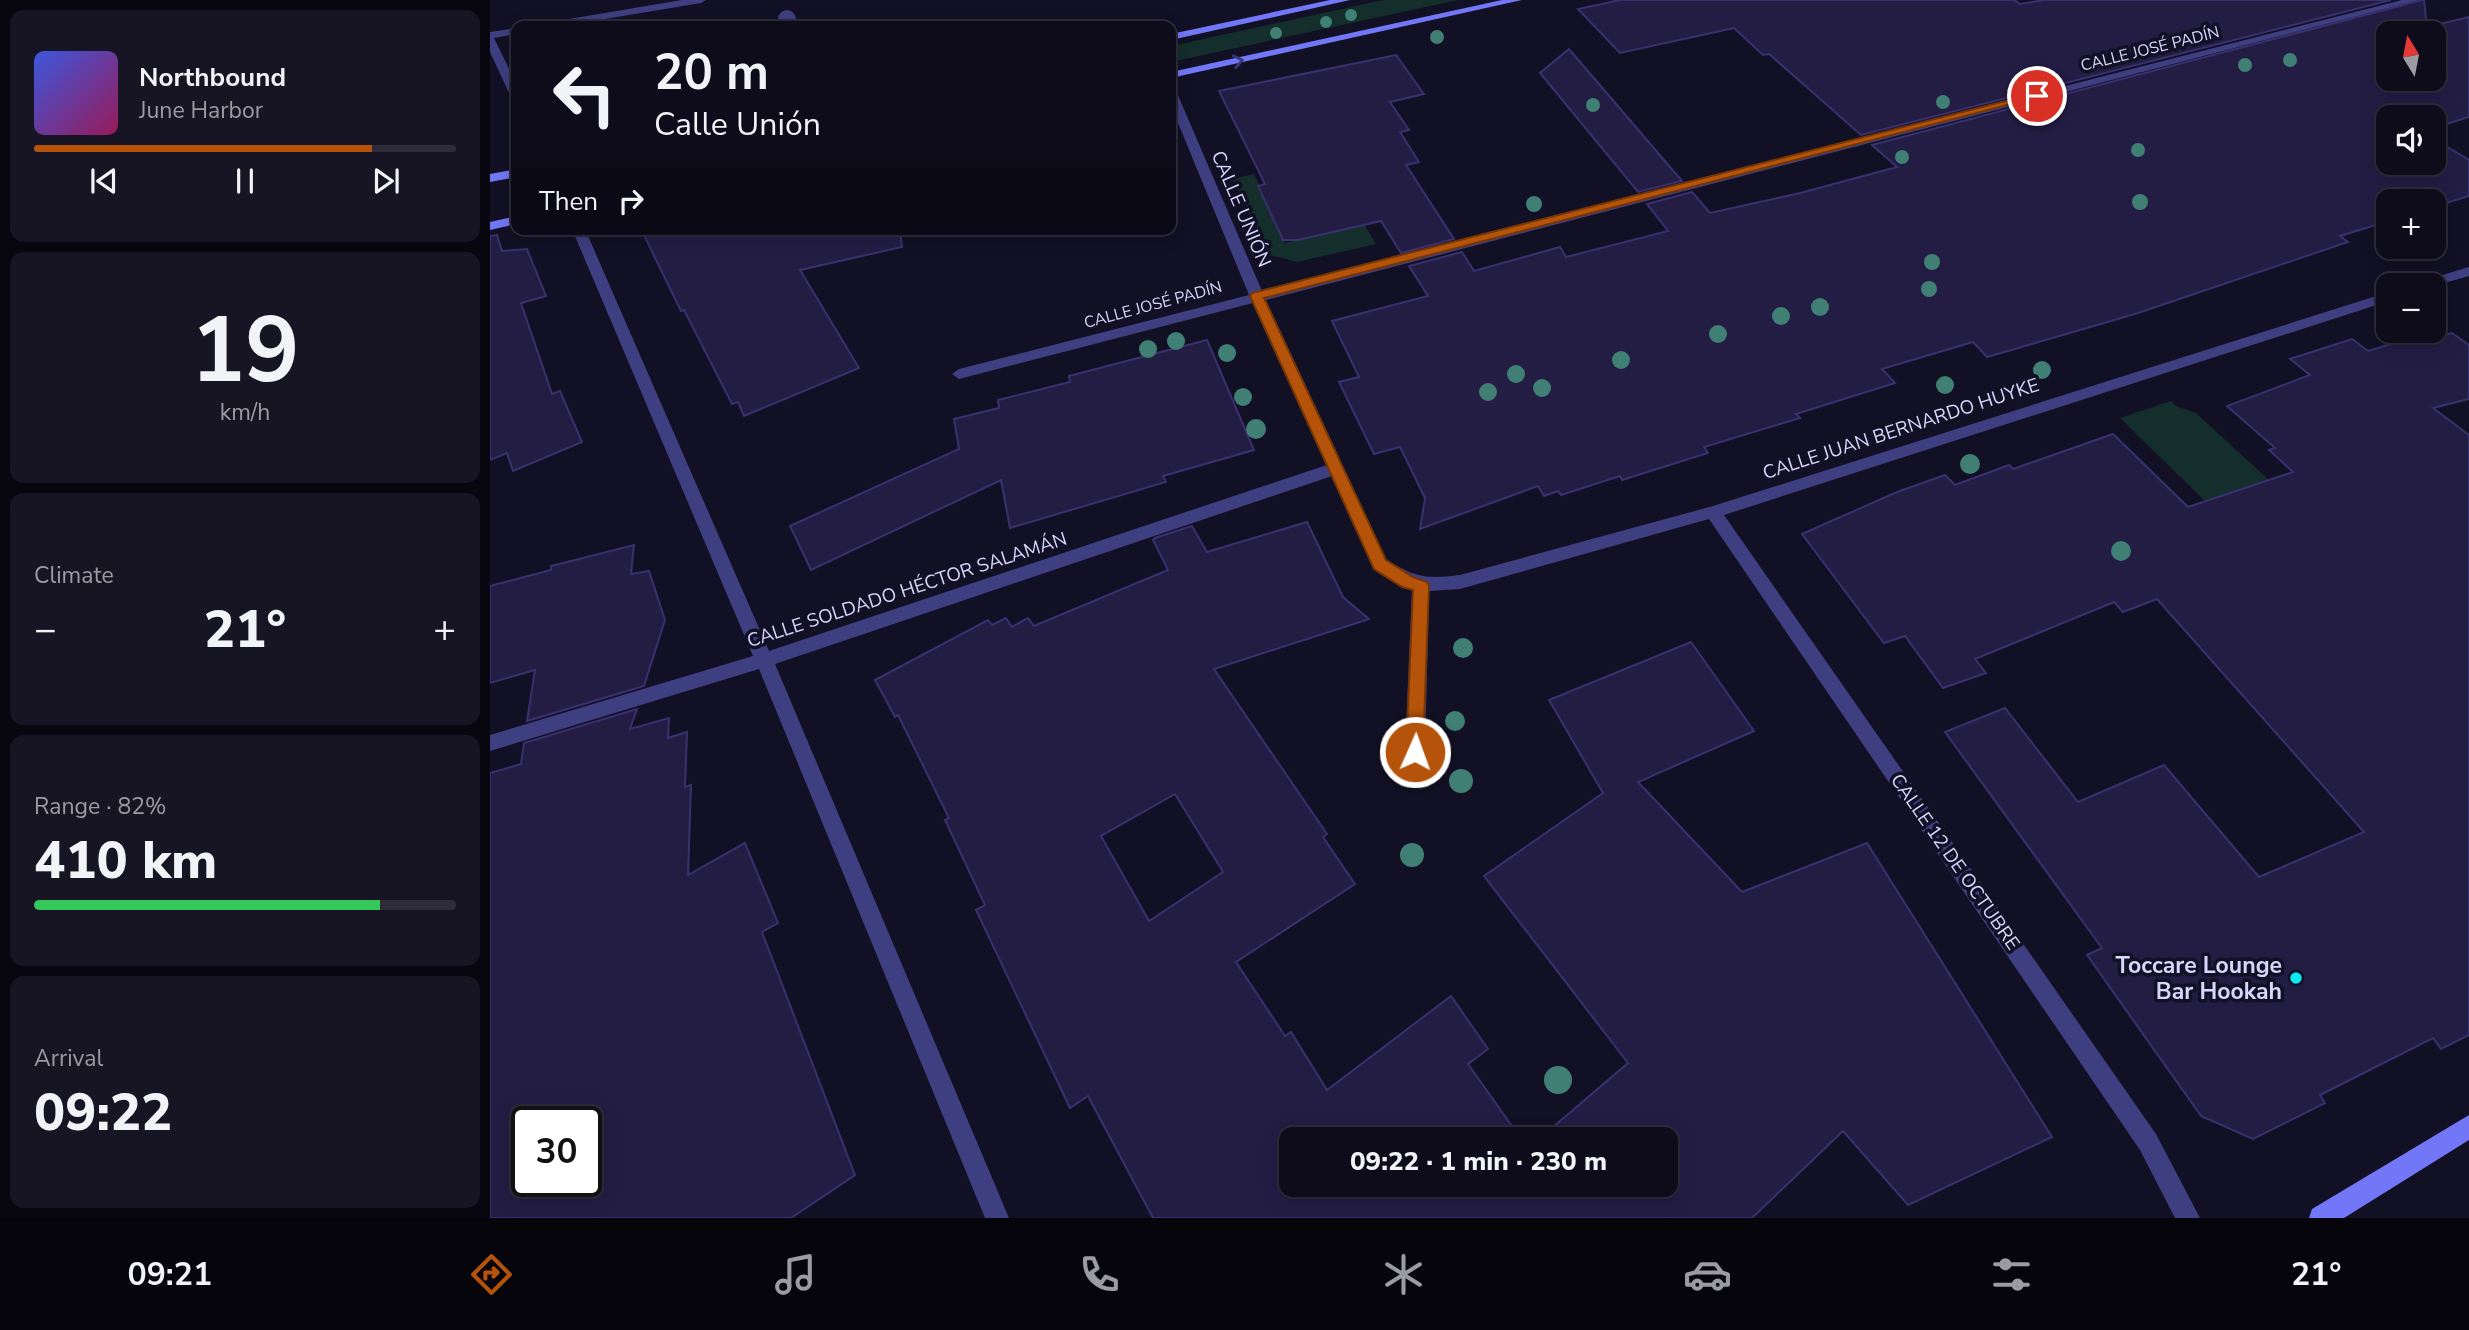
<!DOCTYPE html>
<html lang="en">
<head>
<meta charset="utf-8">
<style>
  :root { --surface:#0e0c1b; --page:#171524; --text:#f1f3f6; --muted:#9b9ba3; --line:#2e2c3a; --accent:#b45309 }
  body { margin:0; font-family:"Nunito Sans",sans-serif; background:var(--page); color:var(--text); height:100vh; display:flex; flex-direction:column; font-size:26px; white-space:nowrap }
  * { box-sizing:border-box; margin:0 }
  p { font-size:23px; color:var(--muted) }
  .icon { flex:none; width:38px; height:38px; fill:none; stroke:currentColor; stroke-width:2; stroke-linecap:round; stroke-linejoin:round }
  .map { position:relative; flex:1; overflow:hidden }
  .drawer { display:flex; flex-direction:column; gap:10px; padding:10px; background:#08070f; width:490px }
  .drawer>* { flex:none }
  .top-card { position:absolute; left:21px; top:21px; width:665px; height:214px; border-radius:14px; box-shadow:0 4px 18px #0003,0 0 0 2px var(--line); background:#0e0c1b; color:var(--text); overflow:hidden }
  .needle { width:46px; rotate:350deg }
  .controls { position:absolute; left:1886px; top:21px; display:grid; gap:14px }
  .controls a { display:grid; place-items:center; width:70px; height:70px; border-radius:14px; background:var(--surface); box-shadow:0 4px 18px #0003,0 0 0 2px var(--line); font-size:35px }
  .speed { position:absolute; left:21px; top:1106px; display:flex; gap:14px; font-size:35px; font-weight:700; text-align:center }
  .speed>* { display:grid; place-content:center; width:91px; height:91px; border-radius:50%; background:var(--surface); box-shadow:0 4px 18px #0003,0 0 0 2px var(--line); line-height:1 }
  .speed .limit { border:4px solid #111; border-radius:10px; background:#fff; color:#111 }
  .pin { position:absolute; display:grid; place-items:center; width:60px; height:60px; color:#fff; margin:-30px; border:4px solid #fff; border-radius:50%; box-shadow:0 2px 7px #0007 }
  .me { position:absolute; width:77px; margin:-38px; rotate:2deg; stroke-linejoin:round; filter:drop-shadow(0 0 5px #0008) }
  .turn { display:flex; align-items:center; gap:24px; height:147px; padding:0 28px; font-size:32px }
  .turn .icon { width:91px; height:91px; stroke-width:2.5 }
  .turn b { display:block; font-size:49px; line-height:60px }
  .then { display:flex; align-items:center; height:66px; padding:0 28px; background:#0003; gap:14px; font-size:26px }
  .big { font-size:52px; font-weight:800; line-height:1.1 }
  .drawer .tile { flex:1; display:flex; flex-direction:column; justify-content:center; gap:10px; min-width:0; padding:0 24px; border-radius:14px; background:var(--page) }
  .drawer .dial { align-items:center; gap:0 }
  .dial b { font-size:91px; line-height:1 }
  .song { display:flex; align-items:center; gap:21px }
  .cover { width:84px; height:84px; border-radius:10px; background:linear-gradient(135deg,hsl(230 70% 55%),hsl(330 70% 35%)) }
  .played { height:7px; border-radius:4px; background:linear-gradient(90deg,var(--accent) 80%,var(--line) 80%) }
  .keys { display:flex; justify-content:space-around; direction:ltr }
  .heat { display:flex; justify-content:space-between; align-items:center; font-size:38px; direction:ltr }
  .charge { height:10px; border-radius:5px; background:linear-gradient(90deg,#34c759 82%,var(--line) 0) }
  .trip { position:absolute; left:789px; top:1127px; width:399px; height:70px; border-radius:14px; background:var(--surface); box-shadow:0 4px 18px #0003,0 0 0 2px var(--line); font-weight:800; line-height:70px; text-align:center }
  .tab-bar { display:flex; height:112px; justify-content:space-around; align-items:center; background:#06050b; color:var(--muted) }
  .tab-bar .icon { width:49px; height:49px }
  .tab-bar .current { color:var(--accent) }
  .tab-bar b { font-size:32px; color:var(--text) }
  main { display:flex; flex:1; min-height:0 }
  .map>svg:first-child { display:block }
  .green { fill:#132e2b }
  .building { fill:#231d44; stroke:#39306f; stroke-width:2; fill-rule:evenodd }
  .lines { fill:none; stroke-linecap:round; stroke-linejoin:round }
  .lane { stroke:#3e3f81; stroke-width:18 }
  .street { fill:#3e3f81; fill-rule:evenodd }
  .secondary { fill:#7277f7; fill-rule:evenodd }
  .tree { fill:#407f74 }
  .oneway { stroke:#383978 }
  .route { fill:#b45309; stroke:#753606; stroke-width:2 }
  .poi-dot { fill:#0de8f1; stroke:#121024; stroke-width:2.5 }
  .labels { text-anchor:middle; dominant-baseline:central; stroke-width:7; stroke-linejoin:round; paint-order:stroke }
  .far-street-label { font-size:16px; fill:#d8d6fd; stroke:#121024 }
  .street-label { font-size:19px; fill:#d8d6fd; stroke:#121024 }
  .near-poi-label { font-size:23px; font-weight:bold; fill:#d8d6fd; stroke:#121024; text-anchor:end }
</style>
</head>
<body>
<main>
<section class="drawer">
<div class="tile">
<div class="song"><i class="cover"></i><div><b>Northbound</b><p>June Harbor</p></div></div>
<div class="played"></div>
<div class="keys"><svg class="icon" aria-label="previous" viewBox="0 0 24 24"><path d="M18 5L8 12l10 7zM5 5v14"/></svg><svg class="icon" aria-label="pause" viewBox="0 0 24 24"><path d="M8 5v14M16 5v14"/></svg><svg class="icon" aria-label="next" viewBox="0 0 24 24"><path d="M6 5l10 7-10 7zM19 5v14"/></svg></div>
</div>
<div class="tile dial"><b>19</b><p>km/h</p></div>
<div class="tile"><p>Climate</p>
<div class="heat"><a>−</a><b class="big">21°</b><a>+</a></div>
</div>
<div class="tile"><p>Range · 82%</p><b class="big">410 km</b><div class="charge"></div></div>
<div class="tile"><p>Arrival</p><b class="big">09:22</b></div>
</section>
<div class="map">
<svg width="1979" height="1218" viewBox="0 0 1979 1218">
  <rect width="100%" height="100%" fill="#121024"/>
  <!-- green -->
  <g class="green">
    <path d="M 893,0 L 968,0 L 681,62 L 681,46 Z"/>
    <path d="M 764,174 L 795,243 L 874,224 L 886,244 L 807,262 L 780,255 L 742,179 Z"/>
    <path d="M 1681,401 L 1686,406 L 1706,413 L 1779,480 L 1716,502 L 1630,418 Z"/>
  </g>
  <!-- building -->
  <g class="building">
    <path d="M 1130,0 L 1524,0 L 1530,4 L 1554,0 L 1901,0 L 1371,135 L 1279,54 L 1273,55 L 1244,28 L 1130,53 L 1088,9 Z"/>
    <path d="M 1932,0 L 1934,0 L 1937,27 L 1979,17 L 1979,117 L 1944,128 L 1944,117 L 1899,117 L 1899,163 L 1944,163 L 1944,139 L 1979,160 L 1979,196 L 1944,207 L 1944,201 L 1899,201 L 1899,221 L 1850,236 L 1858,242 L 1645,314 L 1497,357 L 1483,342 L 1392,369 L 1405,383 L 1306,414 L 1310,418 L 1214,447 L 1218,453 L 1132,480 L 1130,476 L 1071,495 L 1068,491 L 1054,496 L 1048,486 L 930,529 L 935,498 L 910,447 L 884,454 L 849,382 L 869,377 L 842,321 L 938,296 L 919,266 L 972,252 L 984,271 L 1070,247 L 1076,257 L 1178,231 L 1157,204 L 1202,192 L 1220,213 L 1310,193 L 1407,167 L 1382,145 ZM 1899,33 L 1944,33 L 1944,79 L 1899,79 Z"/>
    <path d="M 1079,49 L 1192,181 L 1148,192 L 1050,73 Z"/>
    <path d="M 906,55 L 934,94 L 900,102 L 919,130 L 910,132 L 929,162 L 916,165 L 964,239 L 911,253 L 891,221 L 808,240 L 793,240 L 768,186 L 775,184 L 729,91 Z"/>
    <path d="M 151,229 L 410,229 L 412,247 L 310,270 L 369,368 L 254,416 L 248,402 L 242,404 L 194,310 L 191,311 Z"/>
    <path d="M 7,235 L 12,251 L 37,249 L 56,296 L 31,303 L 62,394 L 70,391 L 92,442 L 23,471 L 17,453 L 0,460 L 0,236 Z"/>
    <path d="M 1941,332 L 1948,337 L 1962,333 L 1979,345 L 1979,399 L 1943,408 L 1979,435 L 1979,1035 L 1951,1049 L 1943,1038 L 1830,1095 L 1835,1103 L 1763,1139 L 1711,1116 L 1597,955 L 1612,948 L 1455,732 L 1515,708 L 1588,802 L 1674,765 L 1769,877 L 1874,832 L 1667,599 L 1633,612 L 1624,602 L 1485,659 L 1496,673 L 1453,688 L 1415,636 L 1394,643 L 1312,534 L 1407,492 L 1455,475 L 1465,485 L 1519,465 L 1523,469 L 1623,434 L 1698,507 L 1803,472 L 1779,450 L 1785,448 L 1737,406 L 1820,375 L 1800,359 L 1862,339 L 1878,351 Z"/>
    <path d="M 717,340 L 764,450 L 673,476 L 676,482 L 520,528 L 511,480 L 321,570 L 300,526 L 469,449 L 464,419 L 509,408 L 508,400 L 580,382 L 579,376 Z"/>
    <path d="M 817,522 L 853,597 L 879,619 L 724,669 L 837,834 L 833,837 L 865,884 L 746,962 L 795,1036 L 801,1032 L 837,1090 L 961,996 L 998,1049 L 978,1064 L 1031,1139 L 802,1139 L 802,1185 L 1176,1185 L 1176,1139 L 1049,1139 L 1138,1063 L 994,876 L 1113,793 L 1059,700 L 1201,642 L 1264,731 L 1148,782 L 1252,892 L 1377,843 L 1562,1137 L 1418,1205 L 1353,1131 L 1262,1218 L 663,1218 L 598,1096 L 580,1108 L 486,910 L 495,905 L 455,820 L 459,818 L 408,715 L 405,717 L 385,680 L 498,620 L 502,625 L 516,618 L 522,627 L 538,618 L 544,626 L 678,570 L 663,540 L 665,538 L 702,526 L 717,552 ZM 685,794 L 733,872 L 659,921 L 611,836 Z"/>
    <path d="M 144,545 L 141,574 L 159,571 L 175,620 L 154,686 L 37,721 L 45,670 L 0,683 L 0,586 L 61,570 L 61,566 Z"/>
    <path d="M 147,709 L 140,729 L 179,718 L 178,738 L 197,732 L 195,787 L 201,785 L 198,875 L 255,843 L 288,923 L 272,932 L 365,1175 L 301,1218 L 0,1218 L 0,773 L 31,764 L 34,743 ZM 37,1122 L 96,1122 L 96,1181 L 37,1181 Z"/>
  </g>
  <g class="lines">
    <!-- lane -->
    <path class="lane" d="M 297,19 L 297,26"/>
    <!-- street -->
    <g class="street">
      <path d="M 192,0 L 216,0 L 211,3 L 73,26 L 50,26 L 55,23 Z"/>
      <path d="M 1912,0 L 1929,0 L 776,300 L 896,559 C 925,578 937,579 970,575 L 1223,506 L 1899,292 L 1899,301 L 1234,515 L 1666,1134 L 1710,1218 L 1685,1218 L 1650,1150 L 1219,519 L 970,589 L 939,591 L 935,752 L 932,758 L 925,761 L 918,758 L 915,752 L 922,589 L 884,569 L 842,476 L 285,664 L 519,1218 L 495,1218 L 269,669 L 0,751 L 0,735 L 263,656 L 82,229 L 95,229 L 279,651 L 837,465 L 763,303 L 469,379 L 462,374 L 469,369 L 759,295 L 681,106 L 681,90 L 687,93 L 772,291 Z"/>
      <path d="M 26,28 L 26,34 L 4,38 L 26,83 L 26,98 L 20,95 L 0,52 L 0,32 Z"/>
      <path d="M 1979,267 L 1979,276 L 1944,286 L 1927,285 L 1929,282 Z"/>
    </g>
    <!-- secondary -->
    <g class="secondary">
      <path d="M 840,0 L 860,0 L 681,40 L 681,34 Z"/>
      <path d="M 1012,0 L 1032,0 L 681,78 L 681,72 Z"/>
      <path d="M 26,169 L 26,177 L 0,182 L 0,174 Z"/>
      <path d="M 26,216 L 26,224 L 0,230 L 0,222 Z"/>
      <path d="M 1979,1115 L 1979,1140 L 1854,1218 L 1819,1218 L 1822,1209 Z"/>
    </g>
  </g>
  <!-- trees -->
  <g class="tree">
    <circle cx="861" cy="15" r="6"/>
    <circle cx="836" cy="22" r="6"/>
    <circle cx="786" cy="33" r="6"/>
    <circle cx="947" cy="37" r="7"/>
    <circle cx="1800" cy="60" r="7"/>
    <circle cx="1755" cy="65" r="7"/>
    <circle cx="1453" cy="102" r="7"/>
    <circle cx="1103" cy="105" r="7"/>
    <circle cx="1648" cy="150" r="7"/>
    <circle cx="1412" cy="157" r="7"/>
    <circle cx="1650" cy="202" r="8"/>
    <circle cx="1044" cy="204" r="8"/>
    <circle cx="1442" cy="262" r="8"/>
    <circle cx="1439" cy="289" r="8"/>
    <circle cx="1330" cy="307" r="9"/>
    <circle cx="1291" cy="316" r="9"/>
    <circle cx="1228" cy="334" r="9"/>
    <circle cx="686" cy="341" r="9"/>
    <circle cx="658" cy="349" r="9"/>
    <circle cx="737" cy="353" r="9"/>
    <circle cx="1131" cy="360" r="9"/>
    <circle cx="1552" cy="370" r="9"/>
    <circle cx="1026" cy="374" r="9"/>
    <circle cx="1455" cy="385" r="9"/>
    <circle cx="1052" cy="388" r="9"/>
    <circle cx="998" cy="392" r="9"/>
    <circle cx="753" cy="397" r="9"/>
    <circle cx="766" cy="429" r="10"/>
    <circle cx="1480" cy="464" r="10"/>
    <circle cx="1631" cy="551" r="10"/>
    <circle cx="973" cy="648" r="10"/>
    <circle cx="965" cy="721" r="10"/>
    <circle cx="971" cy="781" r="12"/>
    <circle cx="922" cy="855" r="12"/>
    <circle cx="1068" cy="1080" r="14"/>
  </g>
  <!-- one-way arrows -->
  <defs><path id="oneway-chevron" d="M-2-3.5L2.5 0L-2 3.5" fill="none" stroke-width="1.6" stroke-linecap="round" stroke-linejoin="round" transform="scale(1.75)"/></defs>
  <use class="oneway" href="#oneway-chevron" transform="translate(748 61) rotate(-12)"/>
  <!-- route -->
  <path class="route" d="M 1543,94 L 1552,96 L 774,298 L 896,560 L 923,577 L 937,582 L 939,586 L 933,752 L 931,757 L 925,760 L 918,757 L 916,752 L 923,590 L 912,587 L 884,569 L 760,296 L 762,293 Z"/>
  <!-- markers -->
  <circle class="poi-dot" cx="1806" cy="978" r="7"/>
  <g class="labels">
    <!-- far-street labels -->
    <g class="far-street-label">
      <text transform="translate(1660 49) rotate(-14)">CALLE JOSÉ PADÍN</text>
      <text transform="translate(663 305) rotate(-15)">CALLE JOSÉ PADÍN</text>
    </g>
    <!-- street labels -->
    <g class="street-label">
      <text transform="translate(751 209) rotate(67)">CALLE UNIÓN</text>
      <text transform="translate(1411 429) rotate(-18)">CALLE JUAN BERNARDO HUYKE</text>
      <text transform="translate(417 590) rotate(-18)">CALLE SOLDADO HÉCTOR SALAMÁN</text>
      <text transform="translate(1465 862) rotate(55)">CALLE 12 DE OCTUBRE</text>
    </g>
    <!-- near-poi labels -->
    <g class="near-poi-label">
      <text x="1792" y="965">Toccare Lounge<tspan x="1792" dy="26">Bar Hookah</tspan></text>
    </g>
  </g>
</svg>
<div class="controls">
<a><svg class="needle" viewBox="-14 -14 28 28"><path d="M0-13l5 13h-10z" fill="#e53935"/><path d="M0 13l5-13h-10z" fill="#9b9ba3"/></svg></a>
<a><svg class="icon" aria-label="sound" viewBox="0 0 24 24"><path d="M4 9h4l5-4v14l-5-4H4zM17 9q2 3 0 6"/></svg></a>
<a>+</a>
<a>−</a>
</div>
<div class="speed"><div class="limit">30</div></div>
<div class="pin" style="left:1547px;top:96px;background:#d93025"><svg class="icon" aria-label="arrive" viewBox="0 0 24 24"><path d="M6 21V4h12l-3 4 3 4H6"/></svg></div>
<svg class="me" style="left:925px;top:752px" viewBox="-20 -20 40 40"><circle r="17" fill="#b45309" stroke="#fff" stroke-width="3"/><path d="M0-11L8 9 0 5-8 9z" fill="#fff"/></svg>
<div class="trip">09:22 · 1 min · 230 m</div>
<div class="top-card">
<div class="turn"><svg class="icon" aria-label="left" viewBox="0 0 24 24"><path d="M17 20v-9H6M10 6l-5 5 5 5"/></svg><div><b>20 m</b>Calle Unión</div></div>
<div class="then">Then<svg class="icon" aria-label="right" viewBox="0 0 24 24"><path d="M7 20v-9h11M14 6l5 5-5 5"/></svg></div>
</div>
</div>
</main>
<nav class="tab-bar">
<b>09:21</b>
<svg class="icon current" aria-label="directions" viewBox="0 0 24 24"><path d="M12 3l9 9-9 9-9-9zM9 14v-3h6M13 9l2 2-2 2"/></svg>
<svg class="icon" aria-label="music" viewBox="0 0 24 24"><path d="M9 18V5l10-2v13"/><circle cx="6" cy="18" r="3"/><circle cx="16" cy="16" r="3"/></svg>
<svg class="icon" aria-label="phone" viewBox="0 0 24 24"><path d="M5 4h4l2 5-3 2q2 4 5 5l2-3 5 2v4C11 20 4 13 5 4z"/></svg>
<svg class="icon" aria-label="climate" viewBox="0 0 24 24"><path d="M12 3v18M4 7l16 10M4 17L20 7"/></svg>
<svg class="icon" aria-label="car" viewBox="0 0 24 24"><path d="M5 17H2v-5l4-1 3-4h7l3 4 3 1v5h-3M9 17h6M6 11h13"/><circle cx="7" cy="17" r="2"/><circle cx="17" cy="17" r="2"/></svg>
<svg class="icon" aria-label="filters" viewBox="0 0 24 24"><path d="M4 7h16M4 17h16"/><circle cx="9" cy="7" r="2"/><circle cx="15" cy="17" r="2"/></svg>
<b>21°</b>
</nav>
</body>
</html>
